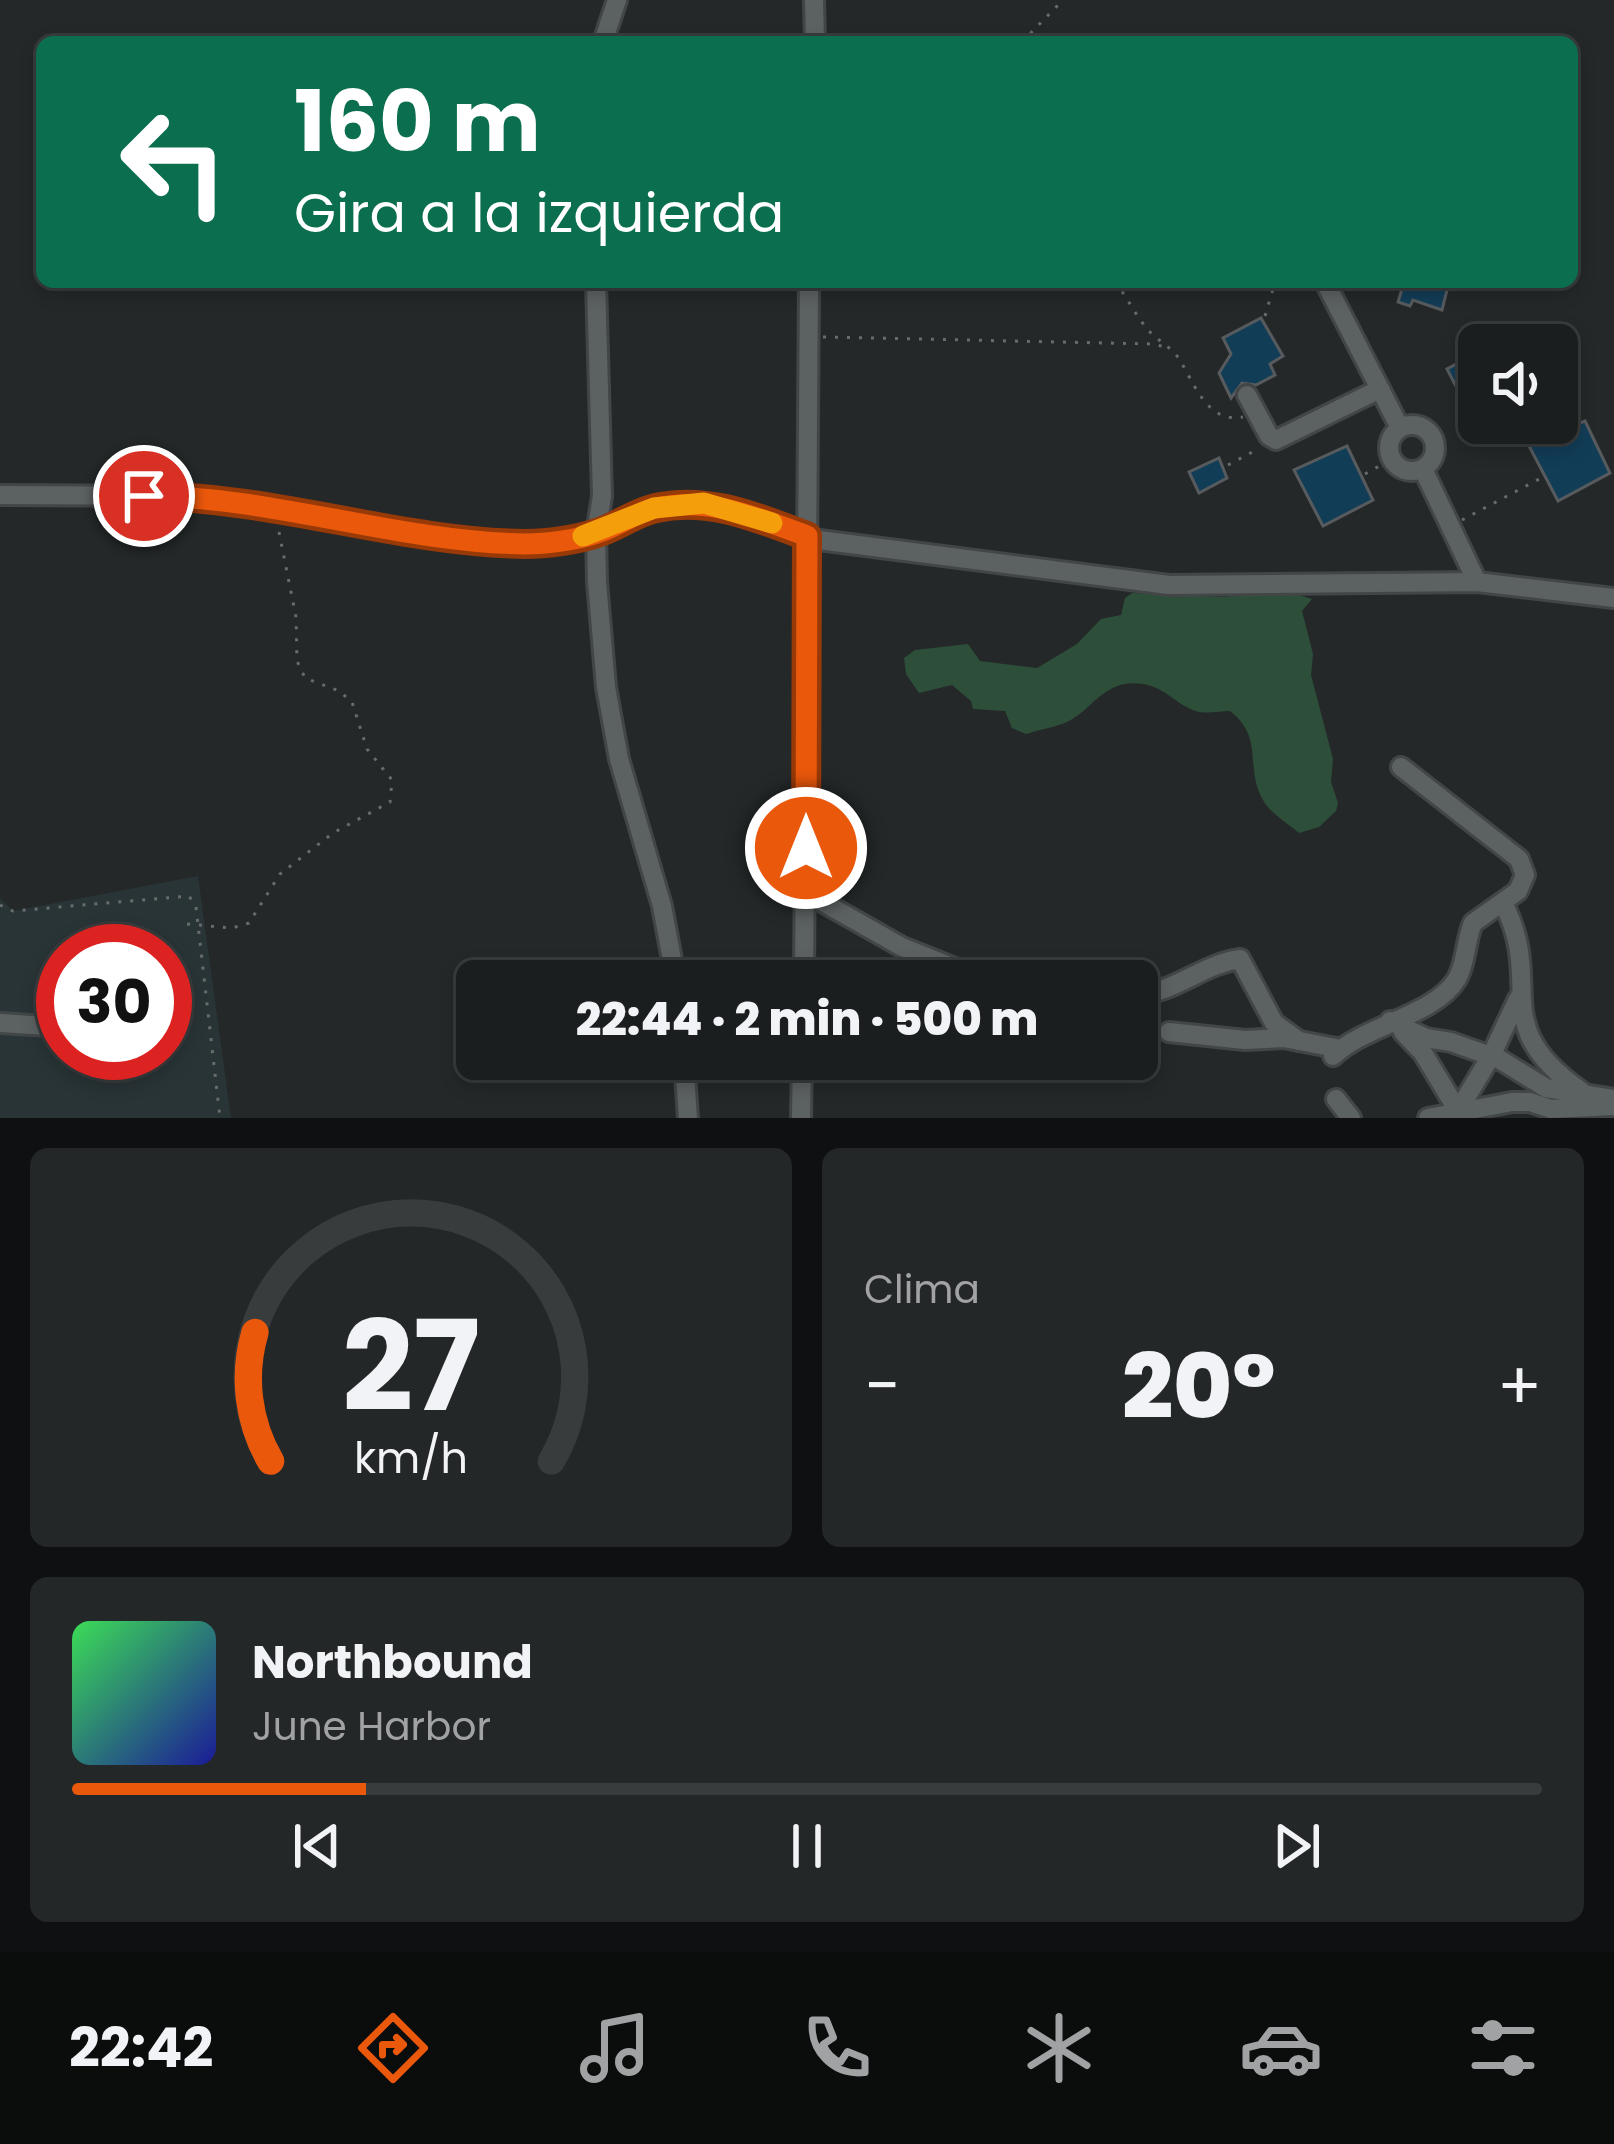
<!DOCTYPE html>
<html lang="es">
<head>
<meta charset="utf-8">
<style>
  :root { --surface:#1b1e1f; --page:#242728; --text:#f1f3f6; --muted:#a0a2a4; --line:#393c3d; --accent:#ea580c }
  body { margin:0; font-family:Poppins,sans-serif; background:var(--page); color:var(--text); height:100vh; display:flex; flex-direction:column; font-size:45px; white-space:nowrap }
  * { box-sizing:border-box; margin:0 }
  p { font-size:39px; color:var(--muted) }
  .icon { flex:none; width:66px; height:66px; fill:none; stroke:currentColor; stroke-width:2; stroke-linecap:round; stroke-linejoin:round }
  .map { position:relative; height:1118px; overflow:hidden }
  .side { display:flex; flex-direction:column; gap:30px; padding:30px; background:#0f1011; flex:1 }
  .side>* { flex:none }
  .banner { position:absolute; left:36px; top:36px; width:1542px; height:252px; border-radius:18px; box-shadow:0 6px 18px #0003,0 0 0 3px var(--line); background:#0b6e4f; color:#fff; overflow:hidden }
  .buttons { position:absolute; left:1458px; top:324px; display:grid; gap:24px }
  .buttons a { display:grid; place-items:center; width:120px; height:120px; border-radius:18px; background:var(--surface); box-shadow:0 6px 18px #0003,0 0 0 3px var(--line); font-size:60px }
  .speed { position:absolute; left:36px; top:924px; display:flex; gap:24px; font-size:60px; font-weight:700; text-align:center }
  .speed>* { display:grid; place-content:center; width:156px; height:156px; border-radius:50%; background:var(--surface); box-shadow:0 6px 18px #0003,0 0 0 3px var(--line); line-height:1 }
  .speed .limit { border:18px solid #d22; background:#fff; color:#111 }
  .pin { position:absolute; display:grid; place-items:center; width:102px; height:102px; color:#fff; margin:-51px; border:6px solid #fff; border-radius:50%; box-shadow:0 3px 12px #0007 }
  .me { position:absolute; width:132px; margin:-66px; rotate:0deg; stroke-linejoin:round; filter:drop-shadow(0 0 9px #0008) }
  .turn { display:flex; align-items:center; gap:42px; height:252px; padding:0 60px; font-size:54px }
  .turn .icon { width:156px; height:156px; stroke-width:2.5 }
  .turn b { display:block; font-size:84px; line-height:102px }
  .big { font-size:90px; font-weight:800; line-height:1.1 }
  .side .tile { flex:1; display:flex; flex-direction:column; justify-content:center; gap:18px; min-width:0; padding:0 42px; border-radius:18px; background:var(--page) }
  .side .dial { align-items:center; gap:0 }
  .dial svg { height:312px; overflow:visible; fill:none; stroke:var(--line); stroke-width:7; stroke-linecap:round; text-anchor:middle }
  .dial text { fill:var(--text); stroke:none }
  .song { display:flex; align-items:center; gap:36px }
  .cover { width:144px; height:144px; border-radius:18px; background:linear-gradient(135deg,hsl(130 70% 55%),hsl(240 70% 35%)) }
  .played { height:12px; border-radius:6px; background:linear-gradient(90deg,var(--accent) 20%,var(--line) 20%) }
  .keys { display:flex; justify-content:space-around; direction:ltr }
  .heat { display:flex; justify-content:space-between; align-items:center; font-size:66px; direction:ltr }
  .side .tiles { flex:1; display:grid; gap:30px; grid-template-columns:1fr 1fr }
  .tile:last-child { grid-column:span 2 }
  .trip { position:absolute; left:456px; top:960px; width:702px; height:120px; border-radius:18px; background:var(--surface); box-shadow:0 6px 18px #0003,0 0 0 3px var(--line); font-weight:800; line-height:120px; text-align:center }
  .dock { display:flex; height:192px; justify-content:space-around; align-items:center; background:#0b0c0c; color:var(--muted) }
  .dock .icon { width:84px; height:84px }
  .dock .current { color:var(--accent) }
  .dock b { font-size:54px; color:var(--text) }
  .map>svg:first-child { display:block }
  .built { fill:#293436; fill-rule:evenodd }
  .green { fill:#2d4f3a }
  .building { fill:#123d57; stroke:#585b5e; stroke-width:3 }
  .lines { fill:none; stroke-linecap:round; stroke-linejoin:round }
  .minor-casing { stroke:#424647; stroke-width:24 }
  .path { stroke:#696c6d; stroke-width:3; stroke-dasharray:3 9; stroke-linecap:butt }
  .minor { stroke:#5c6162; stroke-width:18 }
  .route-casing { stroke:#983908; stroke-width:30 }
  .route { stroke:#ea580c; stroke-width:21 }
  .slow { stroke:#f59e0b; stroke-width:21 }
</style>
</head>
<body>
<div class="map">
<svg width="1614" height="1118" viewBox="0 0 1614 1118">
  <rect width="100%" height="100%" fill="#242829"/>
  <!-- built -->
  <path class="built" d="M 198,876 L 231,1118 L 0,1118 L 0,898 L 13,911 ZM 63,951 L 165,951 L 165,1053 L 63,1053 Z"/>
  <!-- green -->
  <path class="green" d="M 1278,589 L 1312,599 L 1302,611 L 1313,654 L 1311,675 L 1333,759 L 1331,782 L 1338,803 L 1336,811 L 1319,827 L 1299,833 C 1287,823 1270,813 1263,800 C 1244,767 1265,738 1230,711 C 1218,711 1204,715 1193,710 C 1175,703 1164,687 1143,684 C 1101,678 1092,714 1062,724 C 1051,728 1038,730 1026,734 L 1012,728 L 1005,711 L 973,709 L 971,701 L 952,685 L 919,693 L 906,674 L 904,658 L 915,650 L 968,644 L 980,661 L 1037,668 L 1077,644 L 1101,619 L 1121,615 L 1125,598 L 1132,593 L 1225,597 Z"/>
  <!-- building -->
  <g class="building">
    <path d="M 1404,282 L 1448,286 L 1442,310 L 1413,300 L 1410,306 L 1398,302 Z"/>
    <path d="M 1261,318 L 1283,356 L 1270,364 L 1275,375 L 1256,385 L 1242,383 L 1231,398 L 1219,373 L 1231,354 L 1223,338 Z"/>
    <path d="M 1479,352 L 1479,431 L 1447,369 Z"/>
    <path d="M 1585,421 L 1610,473 L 1558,501 L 1529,446 Z"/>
    <path d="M 1347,446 L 1373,500 L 1323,526 L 1294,470 Z"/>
    <path d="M 1219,458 L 1227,478 L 1199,493 L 1189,472 Z"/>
  </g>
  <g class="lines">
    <defs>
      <g id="minor">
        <path d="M 814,0 L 815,42"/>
        <path d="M 603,42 L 617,0"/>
        <path d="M 596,282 L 602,496 L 596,534 L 597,582 L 606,687 L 619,759 L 662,906 L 676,981"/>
        <path d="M 1325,282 L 1400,428"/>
        <path d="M 1247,395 L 1269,436 L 1276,440 L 1380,389"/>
        <circle cx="1412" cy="448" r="23"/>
        <path d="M 1423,469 L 1477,582"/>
        <path d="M 0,495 L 180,496 L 297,511 L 427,534 L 530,544 L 596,534 L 654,508 L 704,503 L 819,540 L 1169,585 L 1477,582 L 1614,598"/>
        <path d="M 805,892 L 902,947 L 987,981"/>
        <path d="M 1503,903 C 1546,985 1485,1024 1581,1091"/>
        <path d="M 804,981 L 809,282"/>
        <path d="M 1137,995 C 1174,993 1203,964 1240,959 L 1274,1023 L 1299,1041"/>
        <path d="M 1390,1021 L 1426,1038 L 1451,1042 L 1499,1059 L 1546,1088 L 1614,1099"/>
        <path d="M 0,1023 L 63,1027"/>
        <path d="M 1169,1032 L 1245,1040 L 1284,1038 L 1341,1049"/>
        <path d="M 1403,1032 L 1423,1053 L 1458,1111"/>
        <path d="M 1333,1056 C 1367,1024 1434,1016 1457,979 C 1467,961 1465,941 1473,923 L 1518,891 L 1525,875 L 1519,859 L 1401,767"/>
        <path d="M 684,1059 L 688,1118"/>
        <path d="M 1336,1099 L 1351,1118"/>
        <path d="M 1458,1111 L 1491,1056 L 1518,999"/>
        <path d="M 801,1118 L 802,1059"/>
        <path d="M 1428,1118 L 1512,1102 L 1530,1102 L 1551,1109 L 1614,1106"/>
      </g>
    </defs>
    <!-- minor casing -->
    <use href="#minor" class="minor-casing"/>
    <!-- path -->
    <g class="path">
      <path d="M 1022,42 L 1063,0"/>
      <path d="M 1115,282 C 1127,297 1136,316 1148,330 C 1157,340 1169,346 1177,356 C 1194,380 1205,424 1243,417"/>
      <path d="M 1395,282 L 1400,283"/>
      <path d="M 1265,316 L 1275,282"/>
      <path d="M 823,337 L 1153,344 L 1169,348"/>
      <path d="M 1228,465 L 1258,449"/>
      <path d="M 1365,474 L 1392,459"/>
      <path d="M 1462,520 L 1543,477"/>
      <path d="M 0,905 L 13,911 L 189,896 L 196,907 L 220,1118"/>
      <path d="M 187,924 L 232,928 L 249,923 L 280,874 L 333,833 L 390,802 L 392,780 L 367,749 L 352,702 L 339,691 L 305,678 L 297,661 L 296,617 L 278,527"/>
    </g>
    <!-- minor -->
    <use href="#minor" class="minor"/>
  </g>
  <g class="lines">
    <defs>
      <path id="route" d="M 144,496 C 273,496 397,542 525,544 C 547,544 576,540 597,533 C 617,527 636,512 656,508 C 709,496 758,518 807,536 L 806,848"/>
    </defs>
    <!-- route casing -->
    <use href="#route" class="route-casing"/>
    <!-- route -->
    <use href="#route" class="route"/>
    <!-- slow -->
    <path class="slow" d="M 583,536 L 654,508 L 704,503 L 772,523"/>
  </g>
</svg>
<div class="buttons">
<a><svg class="icon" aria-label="sound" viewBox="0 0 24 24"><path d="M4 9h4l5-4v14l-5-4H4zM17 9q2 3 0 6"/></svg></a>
</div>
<div class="speed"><div class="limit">30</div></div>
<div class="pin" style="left:144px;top:496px;background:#d93025"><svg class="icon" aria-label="arrive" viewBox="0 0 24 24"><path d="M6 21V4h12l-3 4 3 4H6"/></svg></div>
<svg class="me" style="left:806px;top:848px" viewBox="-20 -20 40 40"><circle r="17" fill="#ea580c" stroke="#fff" stroke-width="3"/><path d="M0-11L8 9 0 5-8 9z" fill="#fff"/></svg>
<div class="trip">22:44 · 2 min · 500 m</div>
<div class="banner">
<div class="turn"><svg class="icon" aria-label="left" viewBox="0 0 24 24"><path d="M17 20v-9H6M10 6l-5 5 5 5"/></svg><div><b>160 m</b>Gira a la izquierda</div></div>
</div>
</div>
<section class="side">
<div class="tiles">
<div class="tile dial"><svg viewBox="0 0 100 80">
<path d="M14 69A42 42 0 1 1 86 69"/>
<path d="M14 69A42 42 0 0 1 10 36" stroke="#ea580c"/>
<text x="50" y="56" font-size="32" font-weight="700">27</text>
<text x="50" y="72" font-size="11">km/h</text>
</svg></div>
<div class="tile"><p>Clima</p>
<div class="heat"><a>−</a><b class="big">20°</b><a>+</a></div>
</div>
<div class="tile">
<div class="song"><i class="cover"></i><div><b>Northbound</b><p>June Harbor</p></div></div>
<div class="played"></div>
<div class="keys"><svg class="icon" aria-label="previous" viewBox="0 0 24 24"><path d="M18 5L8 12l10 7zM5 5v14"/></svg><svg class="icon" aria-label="pause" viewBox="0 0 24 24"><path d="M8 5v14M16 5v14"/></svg><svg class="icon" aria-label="next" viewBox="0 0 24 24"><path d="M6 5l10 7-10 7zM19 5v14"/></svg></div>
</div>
</div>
</section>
<nav class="dock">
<b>22:42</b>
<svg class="icon current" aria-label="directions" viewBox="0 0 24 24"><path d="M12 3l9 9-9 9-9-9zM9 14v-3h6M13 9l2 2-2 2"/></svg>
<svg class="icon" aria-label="music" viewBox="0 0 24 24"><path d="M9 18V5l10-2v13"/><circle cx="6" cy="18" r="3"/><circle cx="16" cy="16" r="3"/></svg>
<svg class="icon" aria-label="phone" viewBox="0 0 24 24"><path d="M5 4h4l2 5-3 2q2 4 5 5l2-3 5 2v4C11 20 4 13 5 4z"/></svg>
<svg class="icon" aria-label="climate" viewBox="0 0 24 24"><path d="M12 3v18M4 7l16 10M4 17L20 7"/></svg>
<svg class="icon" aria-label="car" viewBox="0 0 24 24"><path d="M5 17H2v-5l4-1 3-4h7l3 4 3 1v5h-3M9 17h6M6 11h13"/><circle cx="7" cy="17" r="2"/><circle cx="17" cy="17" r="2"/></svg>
<svg class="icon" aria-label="filters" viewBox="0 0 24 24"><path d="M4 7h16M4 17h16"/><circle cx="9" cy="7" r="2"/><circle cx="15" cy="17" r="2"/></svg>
</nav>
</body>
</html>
